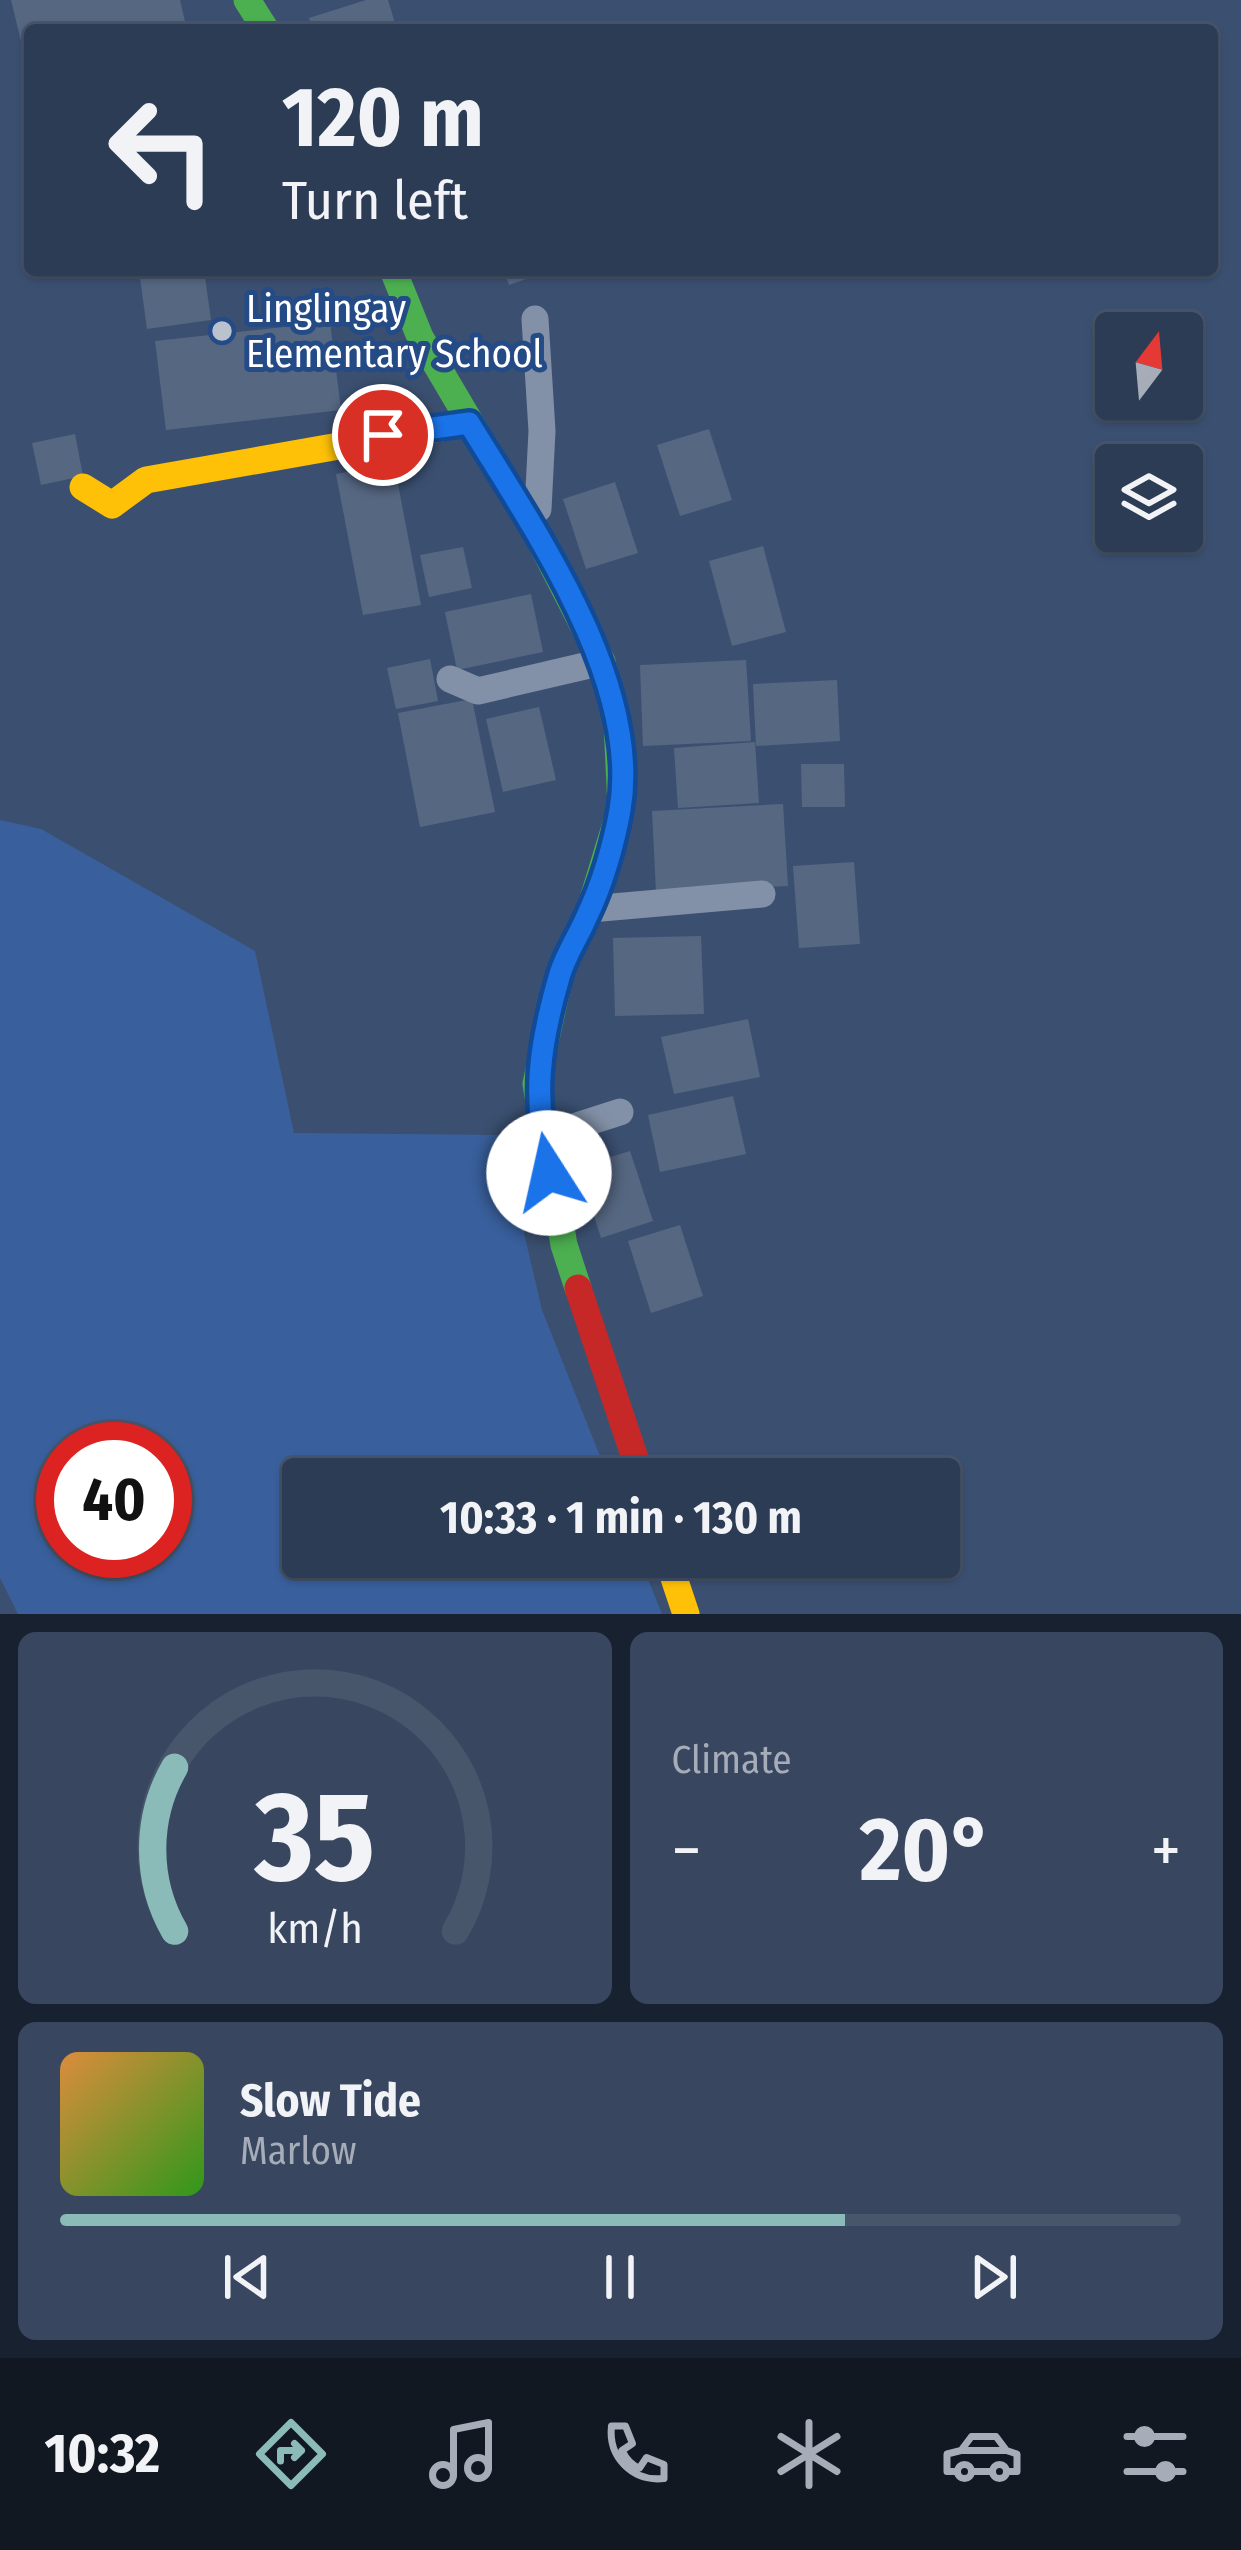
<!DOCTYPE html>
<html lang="en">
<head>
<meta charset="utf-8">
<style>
  :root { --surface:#2c3c55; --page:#38475f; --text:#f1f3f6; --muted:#a6adb9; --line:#48566c; --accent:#8bbbb9 }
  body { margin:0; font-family:"Fira Sans Condensed",sans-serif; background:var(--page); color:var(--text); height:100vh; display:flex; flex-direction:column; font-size:45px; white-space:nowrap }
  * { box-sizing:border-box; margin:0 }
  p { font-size:39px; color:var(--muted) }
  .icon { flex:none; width:66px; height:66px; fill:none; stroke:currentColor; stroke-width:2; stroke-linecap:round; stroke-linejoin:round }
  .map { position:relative; height:1614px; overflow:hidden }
  .side { display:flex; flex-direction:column; gap:18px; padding:18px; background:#18212f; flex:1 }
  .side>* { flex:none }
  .hud { position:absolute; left:24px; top:24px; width:1194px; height:252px; border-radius:12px; box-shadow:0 3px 9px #0004,0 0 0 3px var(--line); background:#2c3c55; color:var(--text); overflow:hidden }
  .needle { width:78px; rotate:16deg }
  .fabs { position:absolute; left:1095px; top:312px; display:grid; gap:24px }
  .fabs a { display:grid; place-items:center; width:108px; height:108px; border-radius:12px; background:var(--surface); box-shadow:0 3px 9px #0004,0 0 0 3px var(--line); font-size:60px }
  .speed { position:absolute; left:36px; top:1422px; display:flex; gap:24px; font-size:60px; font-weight:700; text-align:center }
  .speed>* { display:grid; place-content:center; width:156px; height:156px; border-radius:50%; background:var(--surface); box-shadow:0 3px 9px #0004,0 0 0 3px var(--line); line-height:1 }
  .speed .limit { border:18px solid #d22; background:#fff; color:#111 }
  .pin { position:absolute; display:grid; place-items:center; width:102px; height:102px; color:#fff; margin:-51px; border:6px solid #fff; border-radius:50%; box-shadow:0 3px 12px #0007 }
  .me { position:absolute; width:132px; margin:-66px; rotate:350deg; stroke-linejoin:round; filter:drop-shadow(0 0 9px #0008) }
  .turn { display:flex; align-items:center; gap:42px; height:252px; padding:0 60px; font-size:54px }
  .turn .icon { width:156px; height:156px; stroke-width:2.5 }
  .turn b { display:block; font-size:84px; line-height:102px }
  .big { font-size:90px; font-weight:700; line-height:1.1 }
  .side .tile { flex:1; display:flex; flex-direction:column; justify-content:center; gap:18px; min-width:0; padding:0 42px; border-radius:18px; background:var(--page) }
  .side .dial { align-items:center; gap:0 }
  .dial svg { height:312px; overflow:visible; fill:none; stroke:var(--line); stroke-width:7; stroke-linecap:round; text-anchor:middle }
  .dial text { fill:var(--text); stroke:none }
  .song { display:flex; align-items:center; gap:36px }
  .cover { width:144px; height:144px; border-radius:18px; background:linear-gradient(135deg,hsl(30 70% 55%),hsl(110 70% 35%)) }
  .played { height:12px; border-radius:6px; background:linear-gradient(90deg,var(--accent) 70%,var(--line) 70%) }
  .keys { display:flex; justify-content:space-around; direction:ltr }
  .heat { display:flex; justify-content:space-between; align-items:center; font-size:66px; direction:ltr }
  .side .tiles { flex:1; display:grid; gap:18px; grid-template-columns:1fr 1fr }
  .tile:last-child { grid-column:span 2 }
  .trip { position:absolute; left:282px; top:1458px; width:678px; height:120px; border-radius:12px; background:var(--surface); box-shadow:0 3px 9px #0004,0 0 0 3px var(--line); font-weight:700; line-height:120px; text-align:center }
  .tabs { display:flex; height:192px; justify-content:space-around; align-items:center; background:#121822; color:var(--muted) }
  .tabs .icon { width:84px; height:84px }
  .tabs .current { color:var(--accent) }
  .tabs b { font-size:54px; color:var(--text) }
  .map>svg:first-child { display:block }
  .green { fill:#39609d; fill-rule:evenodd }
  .building { fill:#566782 }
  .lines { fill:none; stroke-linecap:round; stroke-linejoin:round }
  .lane { stroke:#8291a7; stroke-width:27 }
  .fast { stroke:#4caf50; stroke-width:27 }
  .slow { stroke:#ffc107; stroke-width:27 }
  .jam { stroke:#c62828; stroke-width:27 }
  .route-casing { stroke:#114b97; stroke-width:30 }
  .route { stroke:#1a73e8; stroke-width:21 }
  .poi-dot { fill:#bac2cd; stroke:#254b87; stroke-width:4.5 }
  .labels { text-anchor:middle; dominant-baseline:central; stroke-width:10; stroke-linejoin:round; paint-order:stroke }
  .poi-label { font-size:39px; fill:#fff; stroke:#254b87; text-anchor:start }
</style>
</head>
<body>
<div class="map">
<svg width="1241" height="1614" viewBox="0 0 1241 1614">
  <rect width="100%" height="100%" fill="#3b5071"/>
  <!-- green -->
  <path class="green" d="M 0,820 L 41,829 L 255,951 L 294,1133 L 501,1135 L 542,1310 L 609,1479 L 303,1479 L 303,1557 L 639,1557 L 662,1614 L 18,1614 L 0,1578 ZM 63,1449 L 165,1449 L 165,1551 L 63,1551 Z"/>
  <!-- building -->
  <g class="building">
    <path d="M 11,0 L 180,0 L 187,30 L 30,30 L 28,70 Z"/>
    <path d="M 366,0 L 388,0 L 397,30 L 313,30 L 309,18 Z"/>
    <path d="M 139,270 L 204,270 L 211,320 L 147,329 Z"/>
    <path d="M 504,270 L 549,270 L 549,271 L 509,285 Z"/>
    <path d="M 330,322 L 341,410 L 166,430 L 155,341 Z"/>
    <path d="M 709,429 L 732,500 L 680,516 L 657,445 Z"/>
    <path d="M 75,434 L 83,476 L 41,485 L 32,443 Z"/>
    <path d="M 394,463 L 421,605 L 363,615 L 336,474 Z"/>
    <path d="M 615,482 L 638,553 L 586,569 L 563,499 Z"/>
    <path d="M 763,546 L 786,632 L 732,646 L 709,561 Z"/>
    <path d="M 463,547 L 472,588 L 429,597 L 420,555 Z"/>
    <path d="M 531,594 L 543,652 L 457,670 L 445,612 Z"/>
    <path d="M 430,659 L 438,701 L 396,709 L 387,668 Z"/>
    <path d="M 746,660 L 751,741 L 643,746 L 640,665 Z"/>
    <path d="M 837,680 L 840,741 L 756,746 L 753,684 Z"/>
    <path d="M 472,699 L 495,812 L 420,827 L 398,713 Z"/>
    <path d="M 539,707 L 556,780 L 503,792 L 486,719 Z"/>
    <path d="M 755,742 L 759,803 L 678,808 L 674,748 Z"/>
    <path d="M 801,764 L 844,764 L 845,807 L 802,807 Z"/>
    <path d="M 783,804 L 788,886 L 656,892 L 652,811 Z"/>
    <path d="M 854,862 L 860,944 L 799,948 L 793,866 Z"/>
    <path d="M 701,936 L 704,1014 L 615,1016 L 613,938 Z"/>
    <path d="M 748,1019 L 760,1077 L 674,1094 L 661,1037 Z"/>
    <path d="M 733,1096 L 746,1154 L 660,1172 L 648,1115 Z"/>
    <path d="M 630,1151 L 653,1221 L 601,1238 L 578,1167 Z"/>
    <path d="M 680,1225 L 703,1296 L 651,1313 L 628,1241 Z"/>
  </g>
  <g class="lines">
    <!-- lane -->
    <g class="lane">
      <path d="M 535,319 L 542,431 L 538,509"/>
      <path d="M 450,679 L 478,691 L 602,662"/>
      <path d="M 590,909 L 762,894"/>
      <path d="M 545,1136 L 620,1112"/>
    </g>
    <!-- fast -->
    <g class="fast">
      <path d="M 247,0 L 266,30"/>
      <path d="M 393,270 L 420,337 L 538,537 L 602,662 L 617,722 L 621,807 L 590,909 L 561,970 L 536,1084 L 564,1245 L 578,1288"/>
    </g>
    <!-- slow -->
    <g class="slow">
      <path d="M 83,487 L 112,505 L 146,480 L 469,423"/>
      <path d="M 667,1557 L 686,1614"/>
    </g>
    <!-- jam -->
    <path class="jam" d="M 578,1288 L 642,1479"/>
  </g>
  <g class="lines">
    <defs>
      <path id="route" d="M 383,435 L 469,423 C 533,528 642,682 620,810 C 614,844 602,885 587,916 C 579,935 566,954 560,974 C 538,1049 533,1096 549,1173"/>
    </defs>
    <!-- route casing -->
    <use href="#route" class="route-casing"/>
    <!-- route -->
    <use href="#route" class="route"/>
  </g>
  <!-- markers -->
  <circle class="poi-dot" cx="222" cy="331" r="12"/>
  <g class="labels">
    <!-- poi labels -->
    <g class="poi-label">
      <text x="246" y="309">Linglingay<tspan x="246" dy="45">Elementary School</tspan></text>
    </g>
  </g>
</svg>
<div class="fabs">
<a><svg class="needle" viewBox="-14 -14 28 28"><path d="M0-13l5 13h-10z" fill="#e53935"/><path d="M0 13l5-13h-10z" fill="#a6adb9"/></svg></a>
<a><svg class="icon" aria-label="layers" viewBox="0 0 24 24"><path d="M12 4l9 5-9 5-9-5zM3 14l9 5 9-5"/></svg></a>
</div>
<div class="speed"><div class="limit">40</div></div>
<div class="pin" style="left:383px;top:435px;background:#d93025"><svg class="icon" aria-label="arrive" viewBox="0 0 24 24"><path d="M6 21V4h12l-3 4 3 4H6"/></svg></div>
<svg class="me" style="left:549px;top:1173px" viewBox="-20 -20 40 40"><circle r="19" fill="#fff"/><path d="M0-13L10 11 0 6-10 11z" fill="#1a73e8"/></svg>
<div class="trip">10:33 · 1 min · 130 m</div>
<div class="hud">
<div class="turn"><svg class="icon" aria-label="left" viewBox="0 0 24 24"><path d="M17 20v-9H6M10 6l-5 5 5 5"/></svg><div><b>120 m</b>Turn left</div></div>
</div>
</div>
<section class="side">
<div class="tiles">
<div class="tile dial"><svg viewBox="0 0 100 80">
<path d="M14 69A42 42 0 1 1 86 69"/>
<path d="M14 69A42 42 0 0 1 14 27" stroke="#8bbbb9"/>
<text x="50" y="56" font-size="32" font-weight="700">35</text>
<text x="50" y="72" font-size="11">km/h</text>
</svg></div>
<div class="tile"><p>Climate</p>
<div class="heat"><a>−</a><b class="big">20°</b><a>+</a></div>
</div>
<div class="tile">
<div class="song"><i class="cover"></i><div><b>Slow Tide</b><p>Marlow</p></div></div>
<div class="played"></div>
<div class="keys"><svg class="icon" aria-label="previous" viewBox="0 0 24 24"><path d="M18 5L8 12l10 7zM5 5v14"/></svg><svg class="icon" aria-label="pause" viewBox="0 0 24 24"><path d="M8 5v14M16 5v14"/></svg><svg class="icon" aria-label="next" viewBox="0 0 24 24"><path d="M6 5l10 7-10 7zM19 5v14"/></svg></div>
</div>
</div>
</section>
<nav class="tabs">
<b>10:32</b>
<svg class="icon current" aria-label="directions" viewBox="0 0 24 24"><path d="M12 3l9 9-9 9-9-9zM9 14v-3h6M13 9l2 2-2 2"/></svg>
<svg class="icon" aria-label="music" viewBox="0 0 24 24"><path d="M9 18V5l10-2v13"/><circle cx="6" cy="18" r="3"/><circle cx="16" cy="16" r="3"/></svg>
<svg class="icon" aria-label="phone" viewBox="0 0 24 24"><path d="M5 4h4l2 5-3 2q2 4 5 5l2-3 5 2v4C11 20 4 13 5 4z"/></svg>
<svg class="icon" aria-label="climate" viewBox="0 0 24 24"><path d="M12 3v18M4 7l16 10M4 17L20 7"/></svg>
<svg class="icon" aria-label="car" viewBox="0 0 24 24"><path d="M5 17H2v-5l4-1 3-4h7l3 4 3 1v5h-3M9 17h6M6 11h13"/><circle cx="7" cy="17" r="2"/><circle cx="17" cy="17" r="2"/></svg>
<svg class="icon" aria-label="filters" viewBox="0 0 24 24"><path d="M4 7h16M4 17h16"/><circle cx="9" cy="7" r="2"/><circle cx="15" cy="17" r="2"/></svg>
</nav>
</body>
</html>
